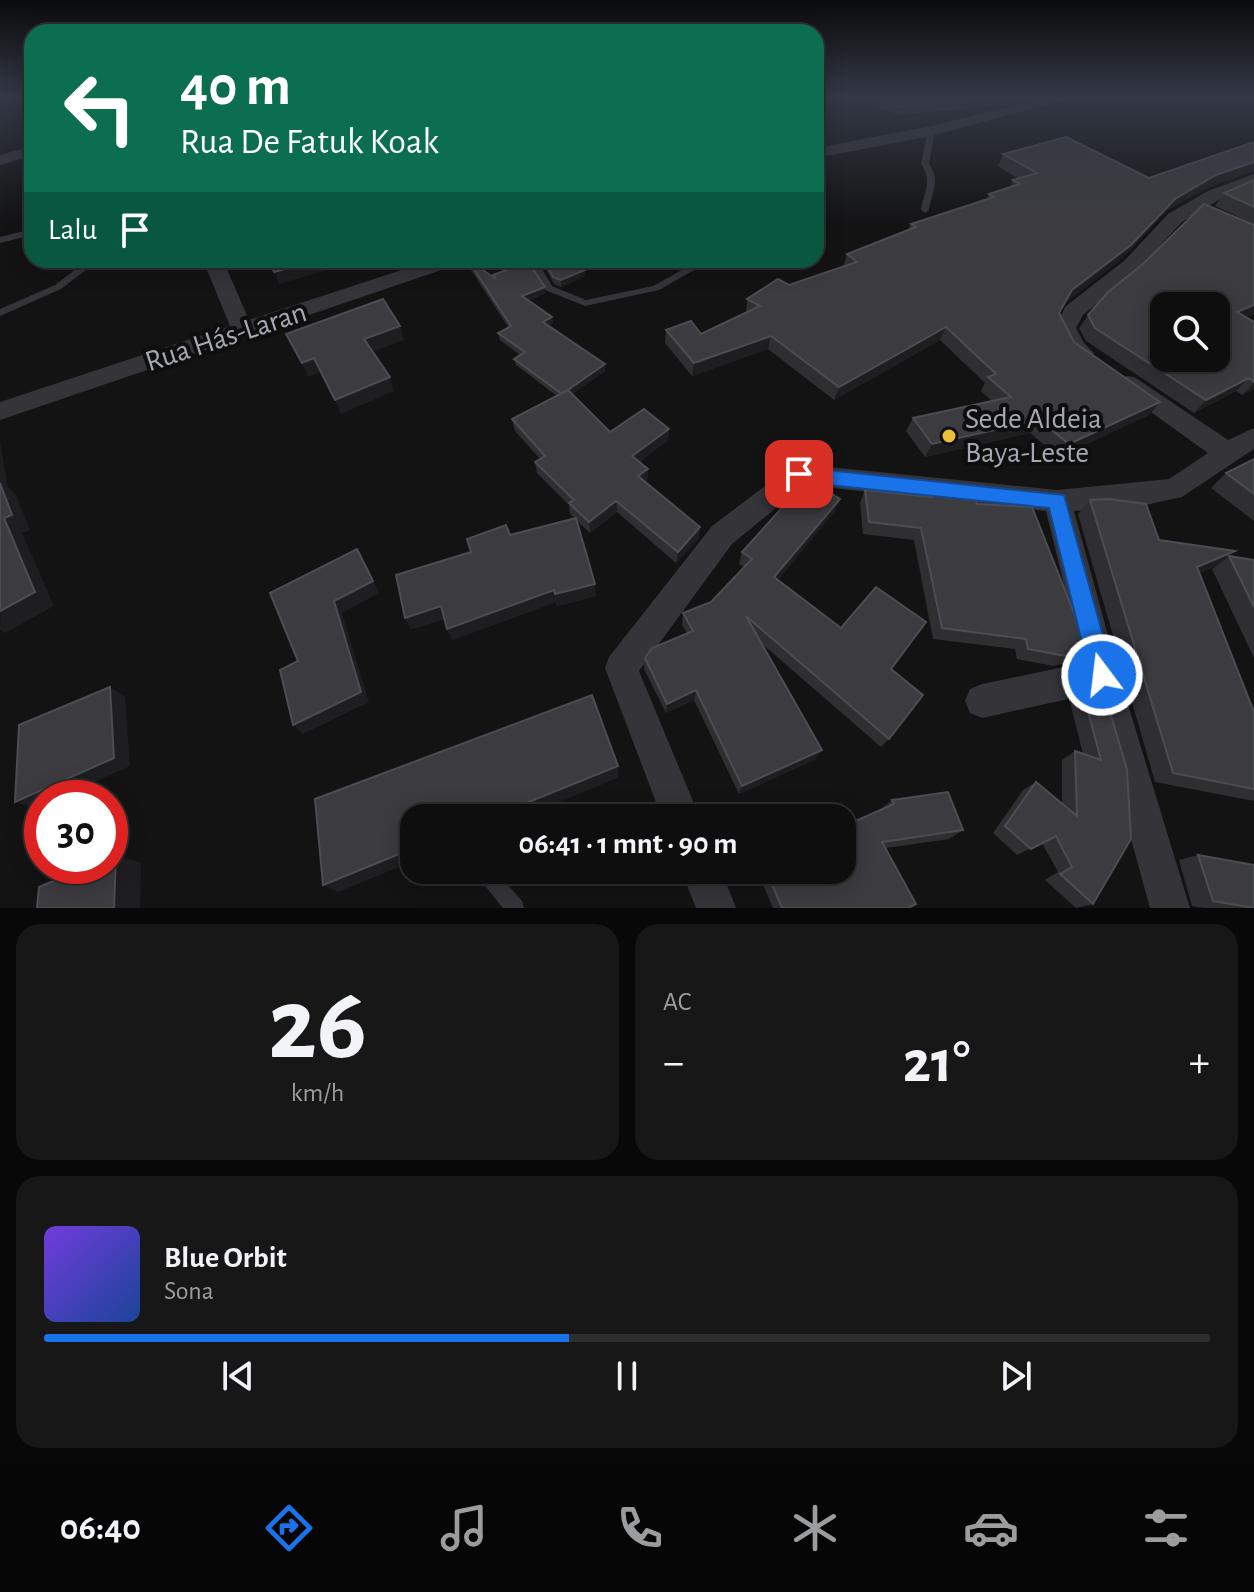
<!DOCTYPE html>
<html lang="id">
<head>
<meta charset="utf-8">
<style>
  :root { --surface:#0e0e0f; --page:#171718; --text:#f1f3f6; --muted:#9b9c9e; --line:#2e2e2f; --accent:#1a73e8 }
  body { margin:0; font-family:"Alegreya Sans",sans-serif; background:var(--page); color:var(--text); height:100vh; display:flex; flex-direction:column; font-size:30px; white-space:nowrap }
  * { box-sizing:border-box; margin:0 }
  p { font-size:26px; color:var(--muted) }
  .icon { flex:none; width:44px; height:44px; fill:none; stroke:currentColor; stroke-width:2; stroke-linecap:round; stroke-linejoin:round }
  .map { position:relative; height:908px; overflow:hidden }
  .sheet { display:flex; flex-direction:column; gap:16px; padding:16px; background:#080808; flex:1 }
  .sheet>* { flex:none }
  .banner { position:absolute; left:24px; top:24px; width:800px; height:244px; border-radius:24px; box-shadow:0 4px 20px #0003,0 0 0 2px var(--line); background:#0b6e4f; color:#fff; overflow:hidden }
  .fabs { position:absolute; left:1150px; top:292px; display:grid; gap:16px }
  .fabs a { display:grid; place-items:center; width:80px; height:80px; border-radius:16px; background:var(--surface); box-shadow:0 4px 20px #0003,0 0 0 2px var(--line); font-size:40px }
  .speed { position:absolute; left:24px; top:780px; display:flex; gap:16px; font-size:40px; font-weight:700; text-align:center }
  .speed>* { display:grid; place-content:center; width:104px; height:104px; border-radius:50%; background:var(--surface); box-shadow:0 4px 20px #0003,0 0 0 2px var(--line); line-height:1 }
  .speed .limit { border:12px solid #d22; background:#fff; color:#111 }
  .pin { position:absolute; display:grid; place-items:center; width:68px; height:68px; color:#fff; margin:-34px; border-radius:16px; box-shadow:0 4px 12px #0006 }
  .me { position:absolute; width:88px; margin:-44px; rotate:345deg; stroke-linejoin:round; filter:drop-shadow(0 0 6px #0008) }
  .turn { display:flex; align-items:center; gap:28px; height:168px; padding:0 24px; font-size:36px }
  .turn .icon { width:104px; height:104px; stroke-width:2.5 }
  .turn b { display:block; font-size:56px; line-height:68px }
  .then { display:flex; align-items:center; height:76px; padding:0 24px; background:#0003; gap:16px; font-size:30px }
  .big { font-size:60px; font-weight:600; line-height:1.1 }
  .sheet .widget { flex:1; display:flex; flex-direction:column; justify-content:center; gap:12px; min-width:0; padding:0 28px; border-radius:24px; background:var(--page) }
  .sheet .dial { align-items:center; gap:0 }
  .dial b { font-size:104px; line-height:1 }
  .song { display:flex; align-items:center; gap:24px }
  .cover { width:96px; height:96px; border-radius:12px; background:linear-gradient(135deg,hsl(260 70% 55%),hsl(220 70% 35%)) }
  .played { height:8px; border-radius:4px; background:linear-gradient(90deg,var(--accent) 45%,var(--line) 45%) }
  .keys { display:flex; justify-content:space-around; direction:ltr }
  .heat { display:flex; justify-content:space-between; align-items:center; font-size:44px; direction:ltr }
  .sheet .tiles { flex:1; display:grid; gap:16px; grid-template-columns:1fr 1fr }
  .widget:last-child { grid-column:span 2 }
  .trip { position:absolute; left:400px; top:804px; width:456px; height:80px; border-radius:24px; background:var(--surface); box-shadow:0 4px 20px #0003,0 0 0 2px var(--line); font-weight:600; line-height:80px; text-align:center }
  .menu { display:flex; height:128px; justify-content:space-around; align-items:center; background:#060606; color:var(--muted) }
  .menu .icon { width:56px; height:56px }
  .menu .selected { color:var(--accent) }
  .menu b { font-size:36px; color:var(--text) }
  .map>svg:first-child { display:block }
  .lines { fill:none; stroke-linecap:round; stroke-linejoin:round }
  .lane { fill:#343439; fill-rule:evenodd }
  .street { fill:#343439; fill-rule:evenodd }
  .wall { fill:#2f2f32 }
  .shaded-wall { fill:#1e1e20 }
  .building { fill:#3c3c40; stroke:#4c4d52; stroke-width:2; fill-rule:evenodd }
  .route { fill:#1a73e8; stroke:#114b97; stroke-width:2 }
  .poi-dot { fill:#e9bf36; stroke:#0e0e0f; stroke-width:3 }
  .labels { text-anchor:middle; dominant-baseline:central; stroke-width:8; stroke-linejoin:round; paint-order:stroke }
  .street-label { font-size:30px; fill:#a5a8b4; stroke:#0e0e0f }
  .poi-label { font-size:30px; fill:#a5a8b4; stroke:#0e0e0f; text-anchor:start }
</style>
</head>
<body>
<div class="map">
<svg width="1254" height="908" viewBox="0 0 1254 908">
  <rect width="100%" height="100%" fill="#131314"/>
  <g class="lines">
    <!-- lane -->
    <g class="lane">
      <path d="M 928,129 L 935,131 L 929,164 C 941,182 932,191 929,210 L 925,213 L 921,210 C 924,191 933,182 921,164 Z"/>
      <path d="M 32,229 L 32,235 L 0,243 L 0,237 Z"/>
      <path d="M 88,260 L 99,260 L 61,289 L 0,316 L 0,309 L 55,285 Z"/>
      <path d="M 527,260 L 537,260 L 552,286 L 586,300 L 653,286 L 700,260 L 712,260 L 659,290 L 585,306 L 545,290 Z"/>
      <path d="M 474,870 L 495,870 L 522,901 L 524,908 L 503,908 L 477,876 Z"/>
    </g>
    <!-- street -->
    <g class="street">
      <path d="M 1050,97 L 1076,97 L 931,136 L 816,158 L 816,148 L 931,126 Z"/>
      <path d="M 32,146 L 32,156 L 0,165 L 0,155 Z"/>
      <path d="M 1254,174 L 1254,185 L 1220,199 L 1182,222 L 1139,268 L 1083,315 L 1076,328 L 1084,343 L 1094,353 L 1091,358 L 1083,361 L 1067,353 L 1054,328 L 1066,306 L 1125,260 L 1168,214 L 1208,191 Z"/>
      <path d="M 203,260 L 223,260 L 249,320 L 432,260 L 462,260 L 459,264 L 0,420 L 0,402 L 230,326 Z"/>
      <path d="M 1128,376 L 1136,378 L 1228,440 L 1254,428 L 1254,449 L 1182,497 L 1141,506 L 1074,511 L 1119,675 L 1190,908 L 1150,908 L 1091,694 L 982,718 L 970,713 L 965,701 L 970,689 L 982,684 L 1083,663 L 1046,511 L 804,485 L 732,544 L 639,671 L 700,818 L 662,818 L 605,668 L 609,657 L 712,526 L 790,467 L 799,464 L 1057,490 L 1169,479 L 1208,453 L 1120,390 L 1116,384 L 1120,378 Z"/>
      <path d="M 681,870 L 721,870 L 736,908 L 696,908 Z"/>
    </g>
  </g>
  <!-- wall -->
  <g class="wall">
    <path d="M 853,97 L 1039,97 L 1006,105 L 898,115 Z"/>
    <path d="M 1254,142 L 1254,172 L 1253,171 L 1207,188 L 1166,211 L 1123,258 L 1065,303 L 1059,313 L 1074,342 L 1160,402 L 1149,415 L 1059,457 L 1030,433 L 925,457 L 906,431 L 913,418 L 992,401 L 981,391 L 985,383 L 940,340 L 834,400 L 768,349 L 692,376 L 665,343 L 666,330 L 701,334 L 746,313 L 747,299 L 843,267 L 847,254 L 908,230 L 911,224 L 987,199 L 989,194 L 1010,188 L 1013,180 L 1019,179 L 998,166 L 1003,154 L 1149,178 Z"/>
    <path d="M 1254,180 L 1254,314 L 1246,317 L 1254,322 L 1254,389 L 1242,395 L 1236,391 L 1194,413 L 1086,341 L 1079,328 L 1088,315 L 1253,224 L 1215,206 L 1224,193 Z"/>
    <path d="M 468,260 L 494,277 L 493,275 L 545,287 L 545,293 L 528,301 L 552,317 L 553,323 L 548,326 L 605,364 L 605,371 L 572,394 L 610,432 L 669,429 L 668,440 L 639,462 L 648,469 L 647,480 L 645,482 L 699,538 L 676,563 L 617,512 L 590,533 L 576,520 L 596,596 L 557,606 L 556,602 L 452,640 L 444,619 L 411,629 L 405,618 L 471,552 L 510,535 L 575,518 L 570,514 L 569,505 L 537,473 L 535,462 L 540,459 L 515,431 L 512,419 L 557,396 L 516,365 L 514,359 L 520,355 L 500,340 L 498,333 L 508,327 L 469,267 Z"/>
    <path d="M 542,260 L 575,260 L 585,270 L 585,276 L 561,287 L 554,284 L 543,264 Z"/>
    <path d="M 1254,459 L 1254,521 L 1211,488 L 1226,473 Z"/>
    <path d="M 930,488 L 977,504 L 1089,651 L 1076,661 L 1053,666 L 1017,659 L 1015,649 L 933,639 L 914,540 L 863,534 L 860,503 L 865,490 L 925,496 Z"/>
    <path d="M 840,499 L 835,511 L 778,580 L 891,669 L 889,739 L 881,747 L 761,643 L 816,759 L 739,794 L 694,700 L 666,713 L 644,669 L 645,658 L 687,633 L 682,625 L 683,613 L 711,602 L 744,567 L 739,564 L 742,552 Z"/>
    <path d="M 1090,500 L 1159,540 L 1235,551 L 1229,556 L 1254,560 L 1254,658 L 1212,569 L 1218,565 L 1199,573 L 1254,712 L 1254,801 L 1155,782 L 1078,514 Z"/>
    <path d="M 1083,692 L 1127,770 L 1093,904 L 1076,908 L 1045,880 L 1058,872 L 1042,843 L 1017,855 L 993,833 L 1023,790 L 1036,782 L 1062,804 L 1062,760 L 1075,751 L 1083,754 L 1070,702 Z"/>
    <path d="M 892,800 L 963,830 L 949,839 L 886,848 L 908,908 L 773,908 L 757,870 L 842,870 L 881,809 Z"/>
    <path d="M 1198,855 L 1254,908 L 1204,908 L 1192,906 L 1179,860 Z"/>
  </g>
  <!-- shaded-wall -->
  <g class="shaded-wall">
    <path d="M 1009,97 L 1039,97 L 1006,105 Z"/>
    <path d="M 1254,162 L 1253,171 L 1207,188 L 1166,211 L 1123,258 L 1064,304 L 1072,290 L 1175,199 L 1216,175 Z"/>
    <path d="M 317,260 L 357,260 L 358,261 L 279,284 L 274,272 Z"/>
    <path d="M 585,270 L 585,276 L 561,287 L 561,280 Z"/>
    <path d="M 545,287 L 545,293 L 523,303 L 522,296 Z"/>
    <path d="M 1254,305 L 1254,314 L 1225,325 L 1237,312 Z"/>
    <path d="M 552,317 L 553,323 L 544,329 L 543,322 Z"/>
    <path d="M 400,326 L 404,340 L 369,353 L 364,339 Z"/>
    <path d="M 946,327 L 940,340 L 834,400 L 839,387 Z"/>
    <path d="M 771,336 L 768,349 L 692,376 L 694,363 Z"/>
    <path d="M 314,358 L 320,372 L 308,377 L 302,363 Z"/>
    <path d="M 605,364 L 605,371 L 563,400 L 562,394 Z"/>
    <path d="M 390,377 L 394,391 L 341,414 L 335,400 Z"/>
    <path d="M 1249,378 L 1236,391 L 1194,413 L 1206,400 Z"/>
    <path d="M 1254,383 L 1254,389 L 1242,395 Z"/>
    <path d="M 1160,402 L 1149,415 L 1059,457 L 1069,444 Z"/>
    <path d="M 1039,420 L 1030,433 L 925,457 L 932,444 Z"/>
    <path d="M 669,429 L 668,440 L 632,467 L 632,456 Z"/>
    <path d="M 0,442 L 8,487 L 16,495 L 30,530 L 22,533 L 54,606 L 5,633 L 0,630 L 4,518 L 0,489 Z"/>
    <path d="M 648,469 L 647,480 L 637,487 L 638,476 Z"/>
    <path d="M 840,499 L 835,511 L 771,589 L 774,577 Z"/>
    <path d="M 616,501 L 617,512 L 590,533 L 589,522 Z"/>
    <path d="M 700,527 L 699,538 L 676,563 L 678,552 Z"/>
    <path d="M 357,549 L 379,593 L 342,613 L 369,702 L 303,734 L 293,725 L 334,601 Z"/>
    <path d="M 1235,551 L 1218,565 L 1181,580 L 1197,567 Z"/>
    <path d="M 595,584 L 596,596 L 557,606 L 555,594 Z"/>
    <path d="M 554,590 L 556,602 L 452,640 L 447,629 Z"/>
    <path d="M 441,606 L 446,618 L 411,629 L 405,618 Z"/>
    <path d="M 110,687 L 125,697 L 130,766 L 59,798 L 42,798 L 42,806 L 35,809 L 15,802 Z"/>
    <path d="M 696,690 L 694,700 L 666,713 L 667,704 Z"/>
    <path d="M 822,750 L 816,759 L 739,794 L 742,786 Z"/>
    <path d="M 618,766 L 618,778 L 519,818 L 489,818 Z"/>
    <path d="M 414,848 L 414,861 L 338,892 L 323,885 Z"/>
    <path d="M 116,855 L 141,863 L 140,908 L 114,908 Z"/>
  </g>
  <!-- building -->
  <g class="building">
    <path d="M 875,97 L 1004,97 L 900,107 Z"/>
    <path d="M 1066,137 L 1149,178 L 1254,142 L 1254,162 L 1216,175 L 1175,199 L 1131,245 L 1072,290 L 1059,313 L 1074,342 L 1160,402 L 1069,444 L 1039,420 L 932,444 L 913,418 L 1011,397 L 988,377 L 996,374 L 946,327 L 839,387 L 771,336 L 694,363 L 666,330 L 691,321 L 701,334 L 760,306 L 747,299 L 778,279 L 789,285 L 857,262 L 847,254 L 916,227 L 911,224 L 994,197 L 989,194 L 1020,184 L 1013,180 L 1037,173 L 1003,154 Z"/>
    <path d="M 1254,180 L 1254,207 L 1224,193 Z"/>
    <path d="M 1204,204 L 1254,225 L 1254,305 L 1237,312 L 1254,322 L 1254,382 L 1249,378 L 1206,400 L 1095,328 L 1088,315 L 1108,292 L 1143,264 ZM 1164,306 L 1216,306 L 1216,358 L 1164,358 Z"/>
    <path d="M 269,260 L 317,260 L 274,272 Z"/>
    <path d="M 468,260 L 496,279 L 493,275 L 528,262 L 545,287 L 522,296 L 552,317 L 543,322 L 605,364 L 562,394 L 514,359 L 525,352 L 498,333 L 511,326 Z"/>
    <path d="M 544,260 L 575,260 L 585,270 L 561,280 L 553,277 Z"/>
    <path d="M 383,299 L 400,326 L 364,339 L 390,377 L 335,400 L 314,358 L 302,363 L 286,334 Z"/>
    <path d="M 568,390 L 610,432 L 644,409 L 669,429 L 632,456 L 648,469 L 638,476 L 700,527 L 678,552 L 616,501 L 589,522 L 569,503 L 574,500 L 535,462 L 545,456 L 512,419 Z"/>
    <path d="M 1254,459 L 1254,494 L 1226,473 Z"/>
    <path d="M 808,479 L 840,499 L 774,577 L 841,628 L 876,587 L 926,622 L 891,669 L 923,695 L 889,739 L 746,616 L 822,750 L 742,786 L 696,690 L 667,704 L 645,658 L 652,648 L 693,631 L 683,613 L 711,602 L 752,559 L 742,552 Z"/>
    <path d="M 0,483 L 12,515 L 4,518 L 35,592 L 0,611 Z"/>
    <path d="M 930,488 L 974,493 L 977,504 L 1032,507 L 1089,651 L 1065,656 L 1028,649 L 1026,639 L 942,628 L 921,528 L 869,522 L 865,490 L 932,497 Z"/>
    <path d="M 1109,499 L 1146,504 L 1159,540 L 1235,551 L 1197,567 L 1254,712 L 1254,789 L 1173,773 L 1090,500 Z"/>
    <path d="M 576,518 L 595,584 L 555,594 L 554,590 L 447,629 L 441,606 L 405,618 L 396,575 L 471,552 L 467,539 L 506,525 L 510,535 Z"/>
    <path d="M 357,549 L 373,581 L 334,601 L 361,692 L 293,725 L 280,670 L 298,661 L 270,593 Z"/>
    <path d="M 1229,556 L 1254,560 L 1254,607 Z"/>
    <path d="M 110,687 L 114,758 L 15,802 L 19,725 Z"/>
    <path d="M 1103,688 L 1127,770 L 1131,839 L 1093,904 L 1060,874 L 1072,867 L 1056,836 L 1031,849 L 1005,826 L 1036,782 L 1077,816 L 1075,751 L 1101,760 L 1083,692 Z"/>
    <path d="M 592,695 L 618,766 L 489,818 L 414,818 L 414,848 L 323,885 L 315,799 Z"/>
    <path d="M 948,792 L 963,830 L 882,842 L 916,904 L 908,908 L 782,908 L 766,870 L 842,870 L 842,827 L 894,804 L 892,800 Z"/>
    <path d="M 116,855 L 114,908 L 37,908 L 39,887 L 89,866 L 110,866 L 110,858 Z"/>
    <path d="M 1198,855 L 1254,865 L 1254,908 L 1213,901 Z"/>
  </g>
  <!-- sky -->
  <linearGradient id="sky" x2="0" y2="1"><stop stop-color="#0a0a0b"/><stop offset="0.43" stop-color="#333945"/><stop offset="1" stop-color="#333945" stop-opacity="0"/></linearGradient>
  <rect width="1254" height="224" fill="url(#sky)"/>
  <!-- route -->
  <path class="route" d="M 799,467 L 1064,495 L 1114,675 L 1110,683 L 1102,686 L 1094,683 L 1090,675 L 1049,508 L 799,482 L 789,474 Z"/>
  <!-- markers -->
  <circle class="poi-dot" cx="949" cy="436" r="8"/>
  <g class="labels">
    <!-- street labels -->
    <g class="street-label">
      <text transform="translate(226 337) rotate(-18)">Rua Hás-Laran</text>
    </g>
    <!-- poi labels -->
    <g class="poi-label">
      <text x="965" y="419">Sede Aldeia<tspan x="965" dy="34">Baya-Leste</tspan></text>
    </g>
  </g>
</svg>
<div class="fabs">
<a><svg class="icon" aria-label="search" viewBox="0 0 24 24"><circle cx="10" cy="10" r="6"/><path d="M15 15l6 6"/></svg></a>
</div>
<div class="speed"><div class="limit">30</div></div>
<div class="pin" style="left:799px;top:474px;background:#d93025"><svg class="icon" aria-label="arrive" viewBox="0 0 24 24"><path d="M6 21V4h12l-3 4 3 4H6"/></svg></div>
<svg class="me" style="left:1102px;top:675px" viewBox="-20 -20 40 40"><circle r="17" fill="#1a73e8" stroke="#fff" stroke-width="3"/><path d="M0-11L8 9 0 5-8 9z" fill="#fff"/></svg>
<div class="trip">06:41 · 1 mnt · 90 m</div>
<div class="banner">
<div class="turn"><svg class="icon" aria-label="left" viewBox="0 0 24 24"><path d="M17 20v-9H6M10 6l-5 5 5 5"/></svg><div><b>40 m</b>Rua De Fatuk Koak</div></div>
<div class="then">Lalu<svg class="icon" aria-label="arrive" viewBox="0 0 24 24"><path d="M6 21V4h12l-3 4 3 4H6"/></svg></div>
</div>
</div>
<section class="sheet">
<div class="tiles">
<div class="widget dial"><b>26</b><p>km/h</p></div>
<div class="widget"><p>AC</p>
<div class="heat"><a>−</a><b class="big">21°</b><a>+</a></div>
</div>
<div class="widget">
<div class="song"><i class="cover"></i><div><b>Blue Orbit</b><p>Sona</p></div></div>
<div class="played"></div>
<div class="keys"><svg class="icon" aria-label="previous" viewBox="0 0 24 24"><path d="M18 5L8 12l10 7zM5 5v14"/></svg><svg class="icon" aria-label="pause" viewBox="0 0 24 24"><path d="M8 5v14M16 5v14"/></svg><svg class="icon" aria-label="next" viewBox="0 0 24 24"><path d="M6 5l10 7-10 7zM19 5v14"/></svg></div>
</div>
</div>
</section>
<nav class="menu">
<b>06:40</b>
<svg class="icon selected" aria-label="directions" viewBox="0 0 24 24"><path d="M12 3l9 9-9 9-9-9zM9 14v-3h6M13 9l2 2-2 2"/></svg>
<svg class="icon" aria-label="music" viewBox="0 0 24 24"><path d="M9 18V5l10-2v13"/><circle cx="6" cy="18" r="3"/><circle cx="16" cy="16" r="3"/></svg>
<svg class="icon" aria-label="phone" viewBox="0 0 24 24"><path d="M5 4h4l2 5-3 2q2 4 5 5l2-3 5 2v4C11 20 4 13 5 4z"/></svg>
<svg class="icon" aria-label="climate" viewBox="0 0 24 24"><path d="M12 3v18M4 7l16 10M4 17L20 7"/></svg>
<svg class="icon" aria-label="car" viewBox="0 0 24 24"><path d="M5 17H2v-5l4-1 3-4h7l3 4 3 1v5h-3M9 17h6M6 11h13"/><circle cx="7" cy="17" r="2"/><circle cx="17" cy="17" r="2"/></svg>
<svg class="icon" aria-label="filters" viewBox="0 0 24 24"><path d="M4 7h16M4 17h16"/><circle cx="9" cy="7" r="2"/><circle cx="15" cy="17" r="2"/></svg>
</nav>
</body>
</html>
